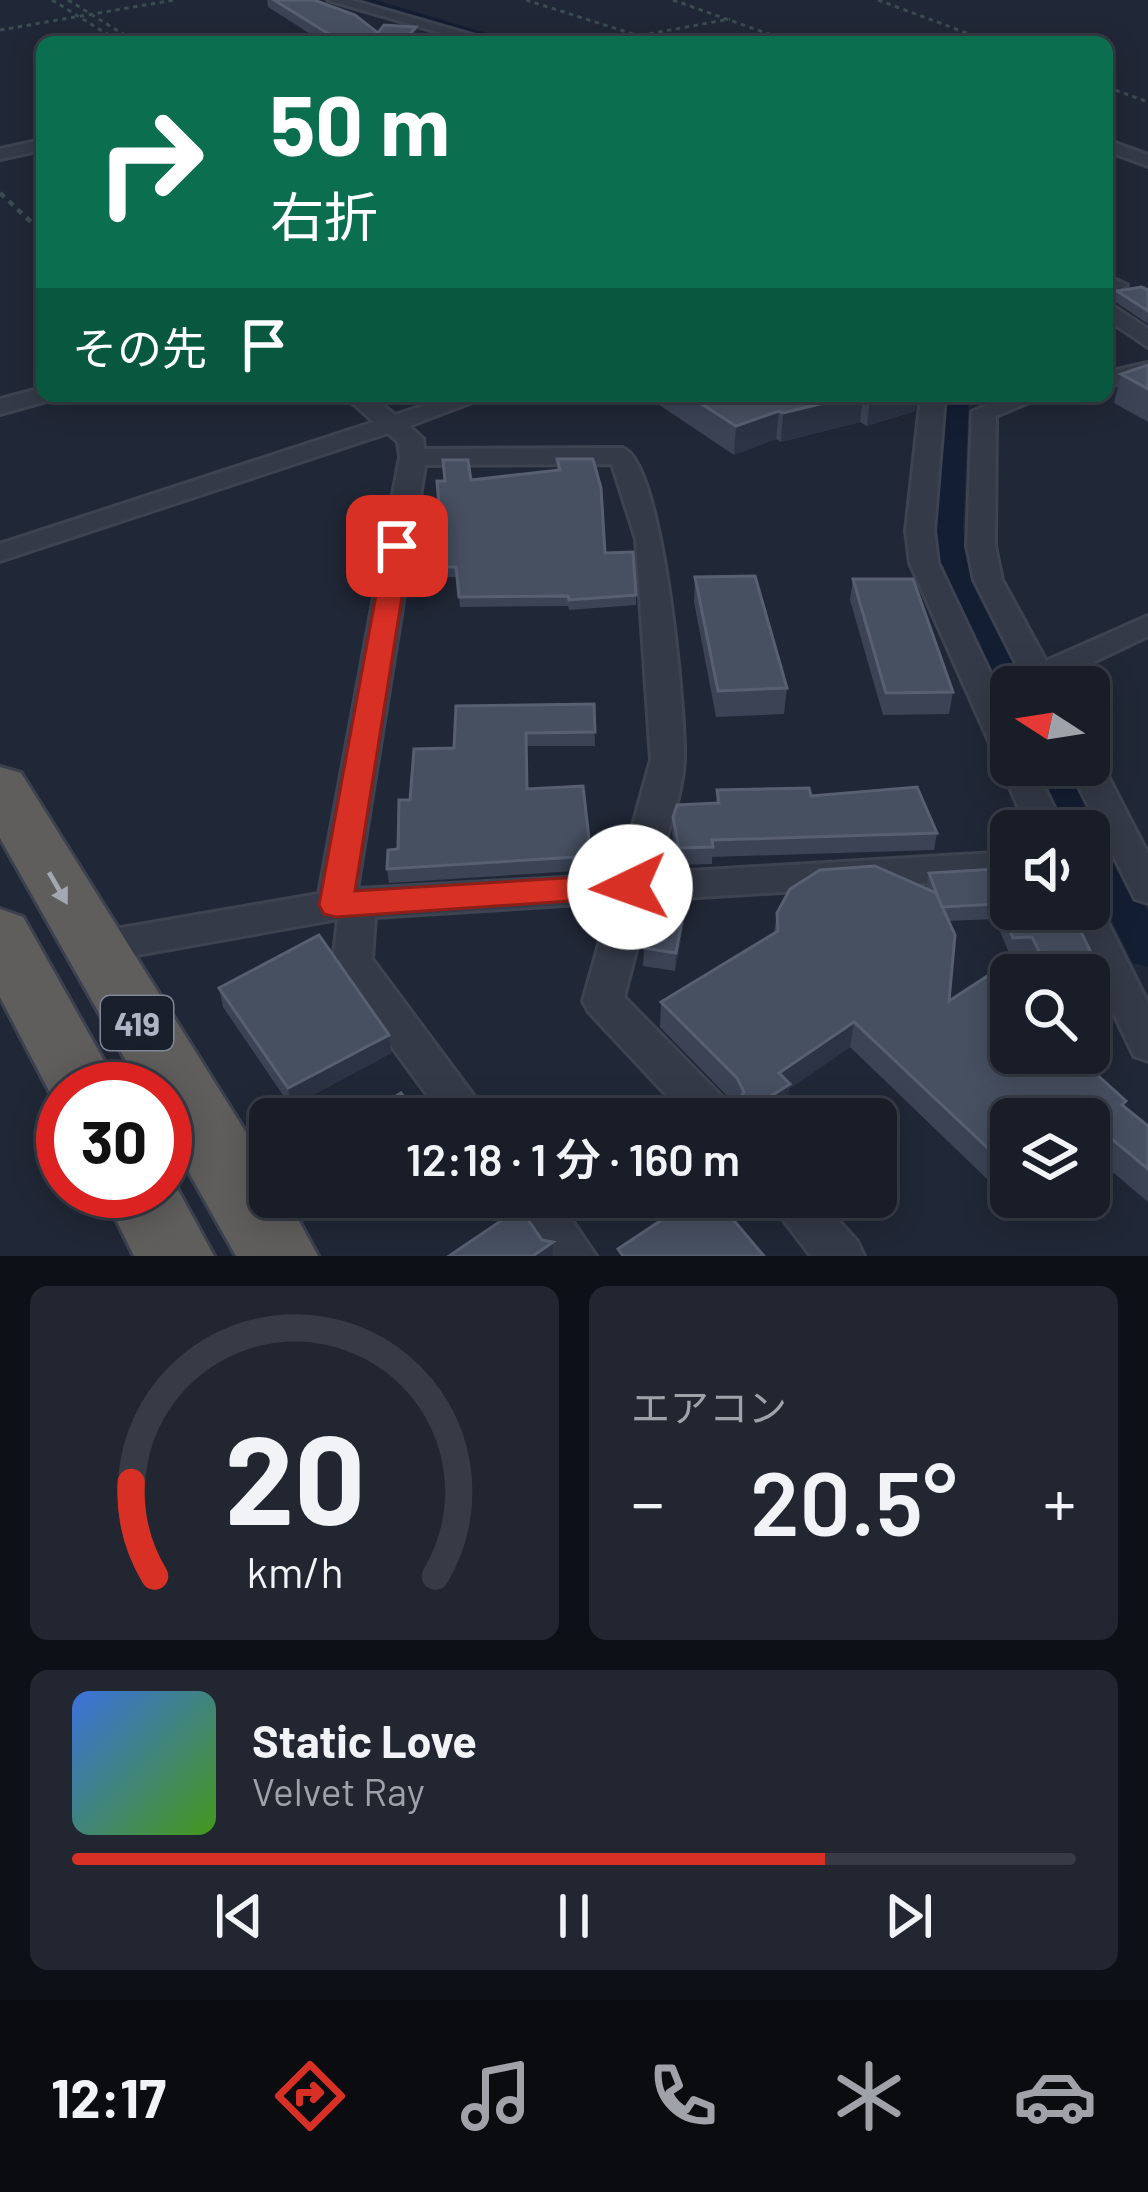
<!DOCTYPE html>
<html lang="ja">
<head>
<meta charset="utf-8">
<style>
  :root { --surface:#181d28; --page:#212630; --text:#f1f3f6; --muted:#9fa2a8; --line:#363b45; --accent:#d93025 }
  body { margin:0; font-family:Barlow,"Noto Sans JP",sans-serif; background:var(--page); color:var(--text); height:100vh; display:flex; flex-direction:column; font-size:45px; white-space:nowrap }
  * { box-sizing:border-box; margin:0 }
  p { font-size:39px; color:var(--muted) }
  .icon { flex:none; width:66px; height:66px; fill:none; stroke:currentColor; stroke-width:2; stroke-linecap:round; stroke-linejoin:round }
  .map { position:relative; height:1256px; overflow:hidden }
  .side { display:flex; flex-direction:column; gap:30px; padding:30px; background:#0d1016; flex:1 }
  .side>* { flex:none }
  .banner { position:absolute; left:36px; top:36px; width:1077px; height:366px; border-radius:18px; box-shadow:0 6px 30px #0003,0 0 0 3px var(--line); background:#0b6e4f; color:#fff; overflow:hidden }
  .needle { width:78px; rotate:282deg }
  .controls { position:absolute; left:990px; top:666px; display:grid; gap:24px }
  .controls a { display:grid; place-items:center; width:120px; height:120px; border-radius:18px; background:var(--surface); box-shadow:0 6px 30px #0003,0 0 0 3px var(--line); font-size:60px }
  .speed { position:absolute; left:36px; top:1062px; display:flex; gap:24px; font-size:60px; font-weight:700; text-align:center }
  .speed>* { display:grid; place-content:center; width:156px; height:156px; border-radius:50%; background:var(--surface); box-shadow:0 6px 30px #0003,0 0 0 3px var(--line); line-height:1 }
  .speed .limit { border:18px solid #d22; background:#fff; color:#111 }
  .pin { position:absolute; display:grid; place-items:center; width:102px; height:102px; color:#fff; margin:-51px; border-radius:24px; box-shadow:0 6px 18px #0006 }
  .me { position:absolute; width:132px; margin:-66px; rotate:267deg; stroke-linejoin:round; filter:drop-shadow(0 0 9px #0008) }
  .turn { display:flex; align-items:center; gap:42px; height:252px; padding:0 36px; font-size:54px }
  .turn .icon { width:156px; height:156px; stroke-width:2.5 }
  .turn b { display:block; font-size:84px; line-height:102px }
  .then { display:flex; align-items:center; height:114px; padding:0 36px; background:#0003; gap:24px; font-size:45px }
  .big { font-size:90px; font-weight:600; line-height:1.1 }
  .side .card { flex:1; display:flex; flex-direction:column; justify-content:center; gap:18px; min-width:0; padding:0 42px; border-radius:18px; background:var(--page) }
  .side .dial { align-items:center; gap:0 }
  .dial svg { height:312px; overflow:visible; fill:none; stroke:var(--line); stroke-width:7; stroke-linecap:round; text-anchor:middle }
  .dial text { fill:var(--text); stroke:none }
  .song { display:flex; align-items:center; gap:36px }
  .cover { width:144px; height:144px; border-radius:18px; background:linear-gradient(135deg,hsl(220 70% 55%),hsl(100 70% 35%)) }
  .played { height:12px; border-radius:6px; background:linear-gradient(90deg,var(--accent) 75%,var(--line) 75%) }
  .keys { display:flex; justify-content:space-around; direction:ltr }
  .heat { display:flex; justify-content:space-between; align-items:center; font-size:66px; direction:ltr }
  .side .tiles { flex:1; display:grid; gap:30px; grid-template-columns:1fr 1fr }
  .card:last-child { grid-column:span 2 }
  .trip { position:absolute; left:249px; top:1098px; width:648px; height:120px; border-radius:18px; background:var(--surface); box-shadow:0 6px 30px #0003,0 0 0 3px var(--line); font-weight:600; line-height:120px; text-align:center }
  .tab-bar { display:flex; height:192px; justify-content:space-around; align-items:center; background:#0a0c10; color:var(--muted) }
  .tab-bar .icon { width:84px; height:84px }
  .tab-bar .active { color:var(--accent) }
  .tab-bar b { font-size:54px; color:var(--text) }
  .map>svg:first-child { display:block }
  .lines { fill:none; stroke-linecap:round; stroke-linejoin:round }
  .canal { fill:#141e33; fill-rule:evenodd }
  .minor-casing { stroke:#3d4350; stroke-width:6 }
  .trunk-casing { stroke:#3b414e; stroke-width:6 }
  .path-far1 { stroke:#3b4c50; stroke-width:3; stroke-dasharray:4.5 4.5; stroke-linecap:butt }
  .path { stroke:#3b4c50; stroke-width:4.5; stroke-dasharray:6 6; stroke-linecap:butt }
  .minor { fill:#343a47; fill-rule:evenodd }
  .trunk { fill:#5f5e5c; fill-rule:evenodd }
  .wall { fill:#3b4355 }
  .shaded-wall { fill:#2b3344 }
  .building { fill:#475061; stroke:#575f71; stroke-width:3 }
  .oneway { fill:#a2a7b4 }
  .route { fill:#d93025; stroke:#8d1f18; stroke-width:3 }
  .labels { text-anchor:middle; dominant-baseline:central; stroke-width:12; stroke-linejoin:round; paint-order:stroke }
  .shield { fill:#191f2b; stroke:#818796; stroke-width:3 }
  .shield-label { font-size:33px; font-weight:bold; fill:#aeb4c4 }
</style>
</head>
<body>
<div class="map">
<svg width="1148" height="1256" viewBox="0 0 1148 1256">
  <rect width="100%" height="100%" fill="#202736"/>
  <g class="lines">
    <!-- canal -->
    <g class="canal">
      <path d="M 350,0 L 375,0 L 517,42 L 491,42 Z"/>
      <path d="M 943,396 L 969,396 L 963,528 L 971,570 L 1029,687 L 1011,687 L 1011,698 L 1000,695 L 995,687 L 939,570 L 933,528 Z"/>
      <path d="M 1034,765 L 1070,765 L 1148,911 L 1148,967 L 1133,963 L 1089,875 L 1089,831 L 1067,831 Z"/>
    </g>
    <defs>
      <g id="minor">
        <path d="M 328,0 L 351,0 L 496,42 L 472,42 Z"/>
        <path d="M 42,140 L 42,150 L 0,159 L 0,149 Z"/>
        <path d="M 1107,140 L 1148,155 L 1148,166 L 1107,151 Z"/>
        <path d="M 1107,276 L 1127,285 L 1107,297 Z"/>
        <path d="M 1107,302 L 1148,329 L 1148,347 L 1107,319 Z"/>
        <path d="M 1148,363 L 1148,377 L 1107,386 L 1107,372 Z"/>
        <path d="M 42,388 L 42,396 L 53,396 L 50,400 L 0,414 L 0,399 Z"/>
        <path d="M 345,396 L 372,396 L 395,415 L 452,396 L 488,396 L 409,426 L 423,439 L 424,449 L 622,448 C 663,459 685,711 684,756 C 684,793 665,837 656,873 L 1011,852 L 1011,878 L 649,900 L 624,997 L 731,1106 L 737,1119 L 689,1119 L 589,1012 L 583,1001 L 611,902 L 375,917 L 372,959 L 491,1119 L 445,1119 L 338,973 L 333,962 L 338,919 L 92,963 L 78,958 L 73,948 L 78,938 L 92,933 L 319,894 L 400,457 L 398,442 L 388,433 L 0,561 L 0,544 L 374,422 ZM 612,464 L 636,539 L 651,760 L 619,875 L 357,889 L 425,465 Z"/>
        <path d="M 921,396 L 945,396 L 934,531 L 938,563 L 1011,717 L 1011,765 L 1034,765 L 1065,831 L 1029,831 L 1000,765 L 1003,761 L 994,752 L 910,563 L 906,531 Z"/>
        <path d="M 1007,396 L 1043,396 L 996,416 L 995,546 L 1002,580 L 1046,661 L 1148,616 L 1148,636 L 1056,680 L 1060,687 L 1028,687 L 974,580 L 967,546 L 972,412 Z"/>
        <path d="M 1089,755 L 1102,765 L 1148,854 L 1148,903 L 1135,899 L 1068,765 L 1089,765 Z"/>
        <path d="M 1089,897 L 1096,899 L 1148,1003 L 1148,1061 L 1134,1056 L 1064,909 L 1089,909 Z"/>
        <path d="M 507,1197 L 556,1197 L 596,1256 L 546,1256 Z"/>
        <path d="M 766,1197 L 817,1197 L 857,1241 L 864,1256 L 811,1256 Z"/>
      </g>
      <g id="trunk">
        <path d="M 0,767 L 21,773 L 270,1171 L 270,1197 L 286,1197 L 318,1256 L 236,1256 L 165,1130 L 165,1089 L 142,1089 L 0,838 Z"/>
        <path d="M 0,909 L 23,917 L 120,1089 L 63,1089 L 63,1112 L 59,1110 L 0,997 Z"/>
        <path d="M 165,1166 L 214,1256 L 134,1256 L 102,1191 L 165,1191 Z"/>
      </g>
    </defs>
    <!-- minor casing -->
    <use href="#minor" class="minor-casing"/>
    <!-- trunk casing -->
    <use href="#trunk" class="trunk-casing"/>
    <!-- path-far1 -->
    <g class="path-far1">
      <path d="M 52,0 L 120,42"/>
      <path d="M 68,0 L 136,42"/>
      <path d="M 526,0 L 636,35"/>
      <path d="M 673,0 L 791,42"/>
      <path d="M 878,0 L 991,42"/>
      <path d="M 0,30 L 174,0"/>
      <path d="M 508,35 L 527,42"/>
      <path d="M 605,42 L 730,19"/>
      <path d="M 1107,87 L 1148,102"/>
    </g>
    <!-- path -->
    <path class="path" d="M 0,193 L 42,232"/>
    <!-- minor -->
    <use href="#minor" class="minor"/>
    <!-- trunk -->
    <use href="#trunk" class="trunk"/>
  </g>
  <!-- wall -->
  <g class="wall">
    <path d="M 267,0 L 314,0 L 378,33 L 416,27 L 417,40 L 415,42 L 323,42 L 268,7 Z"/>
    <path d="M 1148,290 L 1148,324 L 1114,301 L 1117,291 Z"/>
    <path d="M 1148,365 L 1148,422 L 1114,403 L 1121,374 Z"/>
    <path d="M 646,396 L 917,396 L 915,411 L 867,426 L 860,422 L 781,442 L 776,439 L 734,455 Z"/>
    <path d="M 557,459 L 605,553 L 636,595 L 636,605 L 569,610 L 568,606 L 460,607 L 457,577 L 445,577 L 437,482 L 471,480 L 557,471 Z"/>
    <path d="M 695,577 L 787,688 L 784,714 L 716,717 L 694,602 Z"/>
    <path d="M 853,579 L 953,692 L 949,714 L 883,715 L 850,600 Z"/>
    <path d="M 594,704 L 595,746 L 526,746 L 527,789 L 591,856 L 591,870 L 389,883 L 387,869 L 398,849 L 410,800 L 454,748 Z"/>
    <path d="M 717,790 L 811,796 L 937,833 L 934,850 L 712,857 L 712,864 L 678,865 L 672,834 L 673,817 L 716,803 Z"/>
    <path d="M 1011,868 L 1108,988 L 1103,1002 L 1089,1004 L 1089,975 L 1040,975 L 1029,951 L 1009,953 L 995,919 L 948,921 L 949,1001 L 1124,1107 L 1148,1126 L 1148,1202 L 1089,1152 L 1089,1119 L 1011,1119 L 1011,1197 L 1022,1197 L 1013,1204 L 850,1047 L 789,1089 L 786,1109 L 771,1119 L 737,1119 L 738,1110 L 734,1103 L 660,1027 L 661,1002 L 774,933 L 777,913 L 926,889 L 929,873 Z"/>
    <path d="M 687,892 L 686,911 L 675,971 L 643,966 L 644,948 Z"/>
    <path d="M 219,988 L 389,1035 L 391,1053 L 291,1107 L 223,1007 Z"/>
  </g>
  <!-- shaded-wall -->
  <g class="shaded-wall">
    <path d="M 416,27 L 417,40 L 415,42 L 403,42 Z"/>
    <path d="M 853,396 L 863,396 L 860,422 L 781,442 L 783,413 Z"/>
    <path d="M 876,396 L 917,396 L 915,411 L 867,426 L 870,398 Z"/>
    <path d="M 779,411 L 776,439 L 734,455 L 736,426 Z"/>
    <path d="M 687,892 L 686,911 L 675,971 L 676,953 Z"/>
    <path d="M 854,1022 L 850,1047 L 789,1089 L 786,1109 L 771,1119 L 748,1119 L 749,1110 L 779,1073 Z"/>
    <path d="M 389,1035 L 391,1053 L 291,1107 L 288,1088 Z"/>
    <path d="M 553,1242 L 553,1256 L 533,1256 Z"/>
  </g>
  <!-- building -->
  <g class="building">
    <path d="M 274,0 L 314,0 L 355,15 L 378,33 L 384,25 L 416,27 L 403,42 L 342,42 Z"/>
    <path d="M 1141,287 L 1148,290 L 1148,311 L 1117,291 Z"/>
    <path d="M 1148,365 L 1148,389 L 1121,374 Z"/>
    <path d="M 689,396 L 853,396 L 783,413 L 779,411 L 736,426 Z"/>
    <path d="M 557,459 L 593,459 L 601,488 L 605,553 L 633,552 L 636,595 L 569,600 L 568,596 L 459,597 L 456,567 L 444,567 L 437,481 L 445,481 L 443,460 L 468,460 L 471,480 L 560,470 Z"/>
    <path d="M 755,576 L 787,688 L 718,691 L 695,577 Z"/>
    <path d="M 853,579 L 913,579 L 953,692 L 886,693 Z"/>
    <path d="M 594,704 L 595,732 L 526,733 L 527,789 L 583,786 L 591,856 L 387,869 L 388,850 L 398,849 L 399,800 L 410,800 L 414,749 L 454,748 L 456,706 Z"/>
    <path d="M 917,787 L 937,833 L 712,840 L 713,847 L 679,848 L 673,817 L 677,805 L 719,803 L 717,790 L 809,788 L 811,796 Z"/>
    <path d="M 875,866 L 936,893 L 955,935 L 949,1001 L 989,975 L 1011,996 L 1011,1053 L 1073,1053 L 1126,1101 L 1122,1105 L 1148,1126 L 1148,1169 L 1095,1125 L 1089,1129 L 1089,1119 L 1011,1119 L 1011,1170 L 854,1022 L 779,1073 L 790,1084 L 749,1110 L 739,1099 L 744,1092 L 737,1078 L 661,1002 L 778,931 L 777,913 L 790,889 L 820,870 Z"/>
    <path d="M 1011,868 L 1011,909 L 1070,909 L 1108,988 L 1089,990 L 1089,975 L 1051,975 L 1032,937 L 1013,938 L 998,904 L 942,907 L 929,873 Z"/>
    <path d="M 655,888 L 687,892 L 676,953 L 644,948 Z"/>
    <path d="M 319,935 L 389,1035 L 288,1088 L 219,988 Z"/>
    <path d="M 401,1093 L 422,1119 L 359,1119 Z"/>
    <path d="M 696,1197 L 714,1197 L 764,1256 L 623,1256 L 618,1249 Z"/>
    <path d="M 520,1208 L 542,1240 L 553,1242 L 533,1256 L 449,1256 Z"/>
  </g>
  <!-- one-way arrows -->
  <defs><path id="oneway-solid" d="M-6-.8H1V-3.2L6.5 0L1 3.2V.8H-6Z" transform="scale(3)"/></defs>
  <use class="oneway" href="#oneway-solid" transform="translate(58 888) rotate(60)"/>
  <!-- route -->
  <path class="route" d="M 397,539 L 410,546 L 355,891 L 630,874 L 642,878 L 647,887 L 642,896 L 336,917 L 324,914 L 319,905 L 385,546 Z"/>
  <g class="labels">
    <!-- shield labels -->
    <rect class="shield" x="101" y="996" width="72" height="54" rx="9"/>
    <g class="shield-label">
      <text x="137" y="1023">419</text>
    </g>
  </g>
</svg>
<div class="controls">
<a><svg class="needle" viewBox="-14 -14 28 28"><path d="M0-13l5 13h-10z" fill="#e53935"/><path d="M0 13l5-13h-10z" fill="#9fa2a8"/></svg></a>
<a><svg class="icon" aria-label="sound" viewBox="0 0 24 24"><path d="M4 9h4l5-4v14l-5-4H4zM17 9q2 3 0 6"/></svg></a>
<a><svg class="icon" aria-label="search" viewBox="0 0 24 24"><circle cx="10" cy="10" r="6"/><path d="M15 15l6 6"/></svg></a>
<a><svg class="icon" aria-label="layers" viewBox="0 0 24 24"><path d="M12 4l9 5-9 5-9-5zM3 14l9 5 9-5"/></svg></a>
</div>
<div class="speed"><div class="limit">30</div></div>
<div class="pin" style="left:397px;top:546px;background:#d93025"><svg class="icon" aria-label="arrive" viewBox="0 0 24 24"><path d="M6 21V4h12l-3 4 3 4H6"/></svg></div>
<svg class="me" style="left:630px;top:887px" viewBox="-20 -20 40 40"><circle r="19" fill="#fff"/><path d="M0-13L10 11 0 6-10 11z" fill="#d93025"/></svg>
<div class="trip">12:18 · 1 分 · 160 m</div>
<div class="banner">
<div class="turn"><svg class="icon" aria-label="right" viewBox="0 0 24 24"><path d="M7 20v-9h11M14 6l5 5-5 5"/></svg><div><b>50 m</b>右折</div></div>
<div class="then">その先<svg class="icon" aria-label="arrive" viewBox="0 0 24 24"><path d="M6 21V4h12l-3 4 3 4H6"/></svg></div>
</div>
</div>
<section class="side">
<div class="tiles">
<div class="card dial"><svg viewBox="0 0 100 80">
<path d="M14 69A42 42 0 1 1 86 69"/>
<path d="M14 69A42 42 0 0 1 8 45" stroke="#d93025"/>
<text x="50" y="56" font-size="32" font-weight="700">20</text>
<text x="50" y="72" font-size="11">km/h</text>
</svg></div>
<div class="card"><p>エアコン</p>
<div class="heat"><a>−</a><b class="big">20.5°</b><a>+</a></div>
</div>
<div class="card">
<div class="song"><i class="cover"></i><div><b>Static Love</b><p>Velvet Ray</p></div></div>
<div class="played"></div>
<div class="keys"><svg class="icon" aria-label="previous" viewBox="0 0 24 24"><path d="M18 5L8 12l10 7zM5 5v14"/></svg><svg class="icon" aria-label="pause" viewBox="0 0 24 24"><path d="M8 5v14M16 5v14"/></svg><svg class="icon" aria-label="next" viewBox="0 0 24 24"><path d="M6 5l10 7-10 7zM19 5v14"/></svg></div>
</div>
</div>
</section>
<nav class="tab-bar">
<b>12:17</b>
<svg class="icon active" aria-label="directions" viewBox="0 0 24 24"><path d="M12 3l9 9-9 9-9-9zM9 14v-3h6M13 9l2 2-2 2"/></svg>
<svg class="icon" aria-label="music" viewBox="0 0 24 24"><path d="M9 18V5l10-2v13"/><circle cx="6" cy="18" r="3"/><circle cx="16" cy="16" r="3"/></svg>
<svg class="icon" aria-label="phone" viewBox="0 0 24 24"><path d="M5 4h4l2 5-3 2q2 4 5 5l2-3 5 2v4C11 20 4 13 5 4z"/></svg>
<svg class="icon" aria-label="climate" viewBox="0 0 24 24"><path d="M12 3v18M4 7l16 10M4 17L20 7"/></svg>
<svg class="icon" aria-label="car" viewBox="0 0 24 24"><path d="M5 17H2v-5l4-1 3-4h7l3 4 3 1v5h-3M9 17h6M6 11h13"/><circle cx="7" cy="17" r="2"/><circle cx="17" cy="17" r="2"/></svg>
</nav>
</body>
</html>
